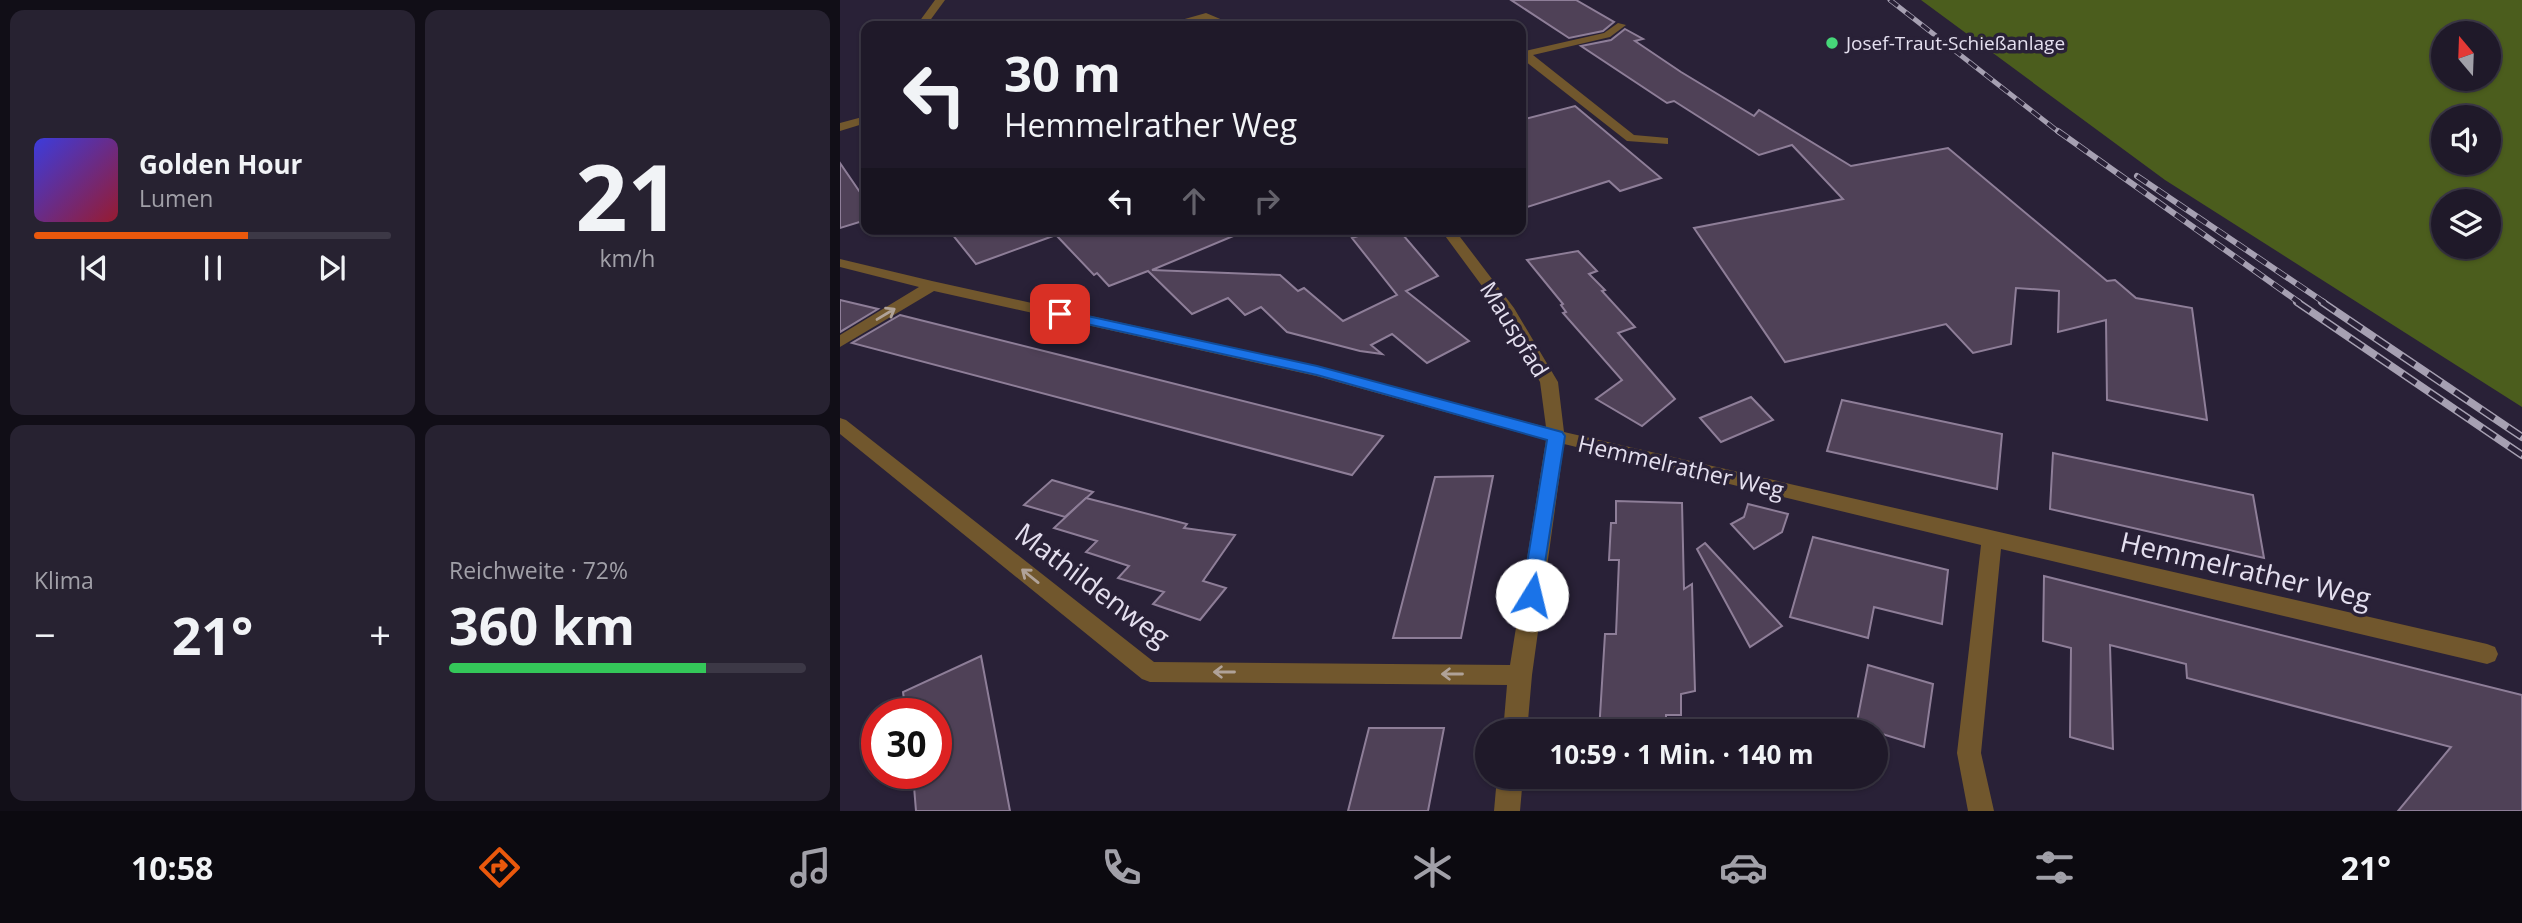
<!DOCTYPE html>
<html lang="de">
<head>
<meta charset="utf-8">
<style>
  :root { --surface:#1f1929; --page:#272231; --text:#f1f3f6; --muted:#a1a0a8; --line:#3c3846; --accent:#ea580c }
  body { margin:0; font-family:"Open Sans",sans-serif; background:var(--page); color:var(--text); height:100vh; display:flex; flex-direction:column; font-size:26px; white-space:nowrap }
  * { box-sizing:border-box; margin:0 }
  p { font-size:23px; color:var(--muted) }
  .icon { flex:none; width:38px; height:38px; fill:none; stroke:currentColor; stroke-width:2; stroke-linecap:round; stroke-linejoin:round }
  .map { position:relative; flex:1; overflow:hidden }
  .side { display:flex; flex-direction:column; gap:10px; padding:10px; background:#110e17; width:840px }
  .side>* { flex:none }
  .guide { position:absolute; left:21px; top:21px; width:665px; height:214px; border-radius:14px; box-shadow:0 2px 5px #0004,0 0 0 2px var(--line); background:#1f1929; color:var(--text); overflow:hidden }
  .needle { width:46px; rotate:341deg }
  .tools { position:absolute; left:1591px; top:21px; display:grid; gap:14px }
  .tools a { display:grid; place-items:center; width:70px; height:70px; border-radius:50%; background:var(--surface); box-shadow:0 2px 5px #0004,0 0 0 2px var(--line); font-size:35px }
  .speed { position:absolute; left:21px; top:698px; display:flex; gap:14px; font-size:35px; font-weight:700; text-align:center }
  .speed>* { display:grid; place-content:center; width:91px; height:91px; border-radius:50%; background:var(--surface); box-shadow:0 2px 5px #0004,0 0 0 2px var(--line); line-height:1 }
  .speed .limit { border:10px solid #d22; background:#fff; color:#111 }
  .pin { position:absolute; display:grid; place-items:center; width:60px; height:60px; color:#fff; margin:-30px; border-radius:14px; box-shadow:0 4px 10px #0006 }
  .me { position:absolute; width:77px; margin:-38px; rotate:9deg; stroke-linejoin:round; filter:drop-shadow(0 0 5px #0008) }
  .turn { display:flex; align-items:center; gap:24px; height:147px; padding:0 28px; font-size:32px }
  .turn .icon { width:91px; height:91px; stroke-width:2.5 }
  .turn b { display:block; font-size:49px; line-height:60px }
  .lanes { display:flex; align-items:center; height:66px; padding:0 28px; background:#0003; justify-content:center; gap:35px; direction:ltr }
  .lanes .off { opacity:.35 }
  .big { font-size:52px; font-weight:700; line-height:1.1 }
  .side .widget { flex:1; display:flex; flex-direction:column; justify-content:center; gap:10px; min-width:0; padding:0 24px; border-radius:14px; background:var(--page) }
  .side .dial { align-items:center; gap:0 }
  .dial b { font-size:91px; line-height:1 }
  .song { display:flex; align-items:center; gap:21px }
  .cover { width:84px; height:84px; border-radius:10px; background:linear-gradient(135deg,hsl(240 70% 55%),hsl(350 70% 35%)) }
  .played { height:7px; border-radius:4px; background:linear-gradient(90deg,var(--accent) 60%,var(--line) 60%) }
  .keys { display:flex; justify-content:space-around; direction:ltr }
  .heat { display:flex; justify-content:space-between; align-items:center; font-size:38px; direction:ltr }
  .charge { height:10px; border-radius:5px; background:linear-gradient(90deg,#34c759 72%,var(--line) 0) }
  .side .tiles { flex:1; display:grid; gap:10px; grid-template-columns:repeat(2,1fr) }
  .trip { position:absolute; left:635px; top:719px; width:413px; height:70px; border-radius:35px; background:var(--surface); box-shadow:0 2px 5px #0004,0 0 0 2px var(--line); font-weight:700; line-height:70px; text-align:center }
  .tabs { display:flex; height:112px; justify-content:space-around; align-items:center; background:#0c0a10; color:var(--muted) }
  .tabs .icon { width:49px; height:49px }
  .tabs .selected { color:var(--accent) }
  .tabs b { font-size:32px; color:var(--text) }
  main { display:flex; flex:1; min-height:0 }
  .map>svg:first-child { display:block }
  .forest { fill:#4b5d1d; fill-rule:evenodd }
  .building { fill:#4f4157; stroke:#8e7e98; stroke-width:2 }
  .lines { fill:none; stroke-linecap:round; stroke-linejoin:round }
  .minor { fill:#71572d; fill-rule:evenodd }
  .rail-far2-casing { stroke:#a6a0b2; stroke-width:5 }
  .rail-far1-casing { stroke:#a6a0b2; stroke-width:6 }
  .rail-casing { stroke:#a6a0b2; stroke-width:8 }
  .rail-far2 { stroke:#292137; stroke-width:3.5; stroke-dasharray:10; stroke-linecap:butt }
  .rail-far1 { stroke:#292137; stroke-width:4.5; stroke-dasharray:12; stroke-linecap:butt }
  .rail { stroke:#292137; stroke-width:5; stroke-dasharray:16; stroke-linecap:butt }
  .oneway { stroke:#b0a298 }
  .route { fill:#1a73e8; stroke:#114b97; stroke-width:2 }
  .poi-dot { fill:#46d779; stroke:#292137; stroke-width:2.5 }
  .labels { text-anchor:middle; dominant-baseline:central; stroke-width:7; stroke-linejoin:round; paint-order:stroke }
  .far-poi-label { font-size:19px; fill:#e4dfef; stroke:#292137; text-anchor:start }
  .street-label { font-size:23px; fill:#e4dfef; stroke:#292137 }
  .near-street-label { font-size:28px; fill:#e4dfef; stroke:#292137 }
</style>
</head>
<body>
<main>
<section class="side">
<div class="tiles">
<div class="widget">
<div class="song"><i class="cover"></i><div><b>Golden Hour</b><p>Lumen</p></div></div>
<div class="played"></div>
<div class="keys"><svg class="icon" aria-label="previous" viewBox="0 0 24 24"><path d="M18 5L8 12l10 7zM5 5v14"/></svg><svg class="icon" aria-label="pause" viewBox="0 0 24 24"><path d="M8 5v14M16 5v14"/></svg><svg class="icon" aria-label="next" viewBox="0 0 24 24"><path d="M6 5l10 7-10 7zM19 5v14"/></svg></div>
</div>
<div class="widget dial"><b>21</b><p>km/h</p></div>
<div class="widget"><p>Klima</p>
<div class="heat"><a>−</a><b class="big">21°</b><a>+</a></div>
</div>
<div class="widget"><p>Reichweite · 72%</p><b class="big">360 km</b><div class="charge"></div></div>
</div>
</section>
<div class="map">
<svg width="1682" height="811" viewBox="0 0 1682 811">
  <rect width="100%" height="100%" fill="#292137"/>
  <!-- forest -->
  <path class="forest" d="M 1081,0 L 1682,0 L 1682,407 L 1325,180 ZM 1603,33 L 1648,33 L 1648,79 L 1603,79 ZM 1603,117 L 1648,117 L 1648,163 L 1603,163 ZM 1603,201 L 1648,201 L 1648,247 L 1603,247 Z"/>
  <!-- building -->
  <g class="building">
    <path d="M 671,0 L 736,0 L 774,22 L 763,31 L 729,38 Z"/>
    <path d="M 785,29 L 803,39 L 795,41 L 841,72 L 914,116 L 919,110 L 1011,166 L 1108,148 L 1267,281 L 1275,280 L 1296,298 L 1352,308 L 1367,420 L 1267,400 L 1266,320 L 1218,332 L 1219,291 L 1176,288 L 1171,344 L 1133,353 L 1106,324 L 945,362 L 854,228 L 1003,199 L 952,145 L 919,155 L 834,101 L 827,103 L 741,46 L 771,40 Z"/>
    <path d="M 735,106 L 821,178 L 780,191 L 769,181 L 681,209 L 681,120 Z"/>
    <path d="M 0,163 L 26,201 L 26,220 L 0,228 Z"/>
    <path d="M 108,229 L 410,229 L 312,270 L 440,275 L 458,291 L 464,288 L 503,321 L 557,295 L 512,238 L 539,229 L 558,229 L 598,276 L 566,291 L 629,341 L 587,363 L 552,334 L 531,345 L 542,354 L 520,351 L 447,332 L 421,307 L 405,315 L 388,298 L 352,314 L 308,271 L 269,286 L 257,273 L 254,275 L 216,235 L 136,264 Z"/>
    <path d="M 738,251 L 757,271 L 749,274 L 765,290 L 762,291 L 795,327 L 778,333 L 835,399 L 802,426 L 756,399 L 782,380 L 723,313 L 726,312 L 721,305 L 723,304 L 687,260 Z"/>
    <path d="M 0,300 L 38,309 L 0,332 Z"/>
    <path d="M 60,315 L 224,356 L 543,436 L 512,475 L 12,343 Z"/>
    <path d="M 911,397 L 933,420 L 881,442 L 860,418 Z"/>
    <path d="M 1002,400 L 1162,434 L 1157,489 L 987,451 Z"/>
    <path d="M 1213,453 L 1413,495 L 1424,558 L 1210,509 Z"/>
    <path d="M 653,476 L 621,638 L 553,638 L 595,477 Z"/>
    <path d="M 212,480 L 253,492 L 225,517 L 184,505 Z"/>
    <path d="M 246,498 L 347,524 L 344,528 L 395,535 L 363,581 L 386,588 L 360,620 L 313,604 L 324,592 L 278,578 L 289,566 L 246,552 L 257,541 L 214,528 Z"/>
    <path d="M 776,501 L 842,503 L 844,589 L 852,584 L 855,691 L 841,694 L 841,715 L 826,715 L 826,732 L 759,732 L 765,634 L 776,634 L 779,560 L 769,560 L 771,523 L 776,523 Z"/>
    <path d="M 908,504 L 948,514 L 942,532 L 914,549 L 891,524 L 904,517 Z"/>
    <path d="M 973,537 L 1108,570 L 1102,624 L 1034,607 L 1028,638 L 950,617 Z"/>
    <path d="M 865,543 L 942,626 L 910,647 L 857,549 Z"/>
    <path d="M 1204,576 L 1682,695 L 1682,811 L 1558,811 L 1611,747 L 1347,678 L 1346,664 L 1270,645 L 1273,749 L 1230,737 L 1231,648 L 1203,641 Z"/>
    <path d="M 141,656 L 170,811 L 76,811 L 73,774 L 96,774 L 96,714 L 66,714 L 63,692 Z"/>
    <path d="M 1028,665 L 1093,684 L 1084,747 L 1036,732 L 1015,732 Z"/>
    <path d="M 529,728 L 604,728 L 588,811 L 508,811 Z"/>
  </g>
  <g class="lines">
    <!-- minor -->
    <g class="minor">
      <path d="M 95,0 L 105,0 L 86,26 L 76,26 Z"/>
      <path d="M 366,13 L 397,26 C 385,27 375,19 364,19 C 350,19 335,27 320,26 Z"/>
      <path d="M 778,23 L 786,25 L 770,37 L 693,55 L 794,135 L 828,138 L 828,144 L 787,141 L 681,58 L 681,52 L 764,33 Z"/>
      <path d="M 26,116 L 26,123 L 0,131 L 0,123 Z"/>
      <path d="M 600,229 L 614,229 L 674,308 L 718,382 L 724,432 L 1647,644 L 1655,647 L 1658,654 L 1655,661 L 1647,664 L 1161,549 L 1141,753 L 1154,811 L 1128,811 L 1117,753 L 1141,545 L 724,444 L 692,675 L 687,732 L 663,732 L 667,685 L 310,682 L 302,679 L 0,434 L 0,418 L 6,420 L 314,662 L 670,665 L 706,440 L 476,376 L 94,291 L 0,347 L 0,335 L 79,287 L 0,267 L 0,259 L 92,281 L 477,366 L 706,427 L 700,382 L 659,309 Z"/>
      <path d="M 657,777 L 683,777 L 680,811 L 654,811 Z"/>
    </g>
    <defs>
      <path id="rail-far2" d="M 1050,0 L 1220,133"/>
      <g id="rail-far1">
        <path d="M 1218,131 L 1460,303"/>
        <path d="M 1297,176 L 1485,303"/>
      </g>
      <g id="rail">
        <path d="M 1457,302 L 1682,455"/>
        <path d="M 1482,302 L 1682,437"/>
      </g>
    </defs>
    <!-- rail-far2 casing -->
    <use href="#rail-far2" class="rail-far2-casing"/>
    <!-- rail-far1 casing -->
    <use href="#rail-far1" class="rail-far1-casing"/>
    <!-- rail casing -->
    <use href="#rail" class="rail-casing"/>
    <!-- rail-far2 -->
    <use href="#rail-far2" class="rail-far2"/>
    <!-- rail-far1 -->
    <use href="#rail-far1" class="rail-far1"/>
    <!-- rail -->
    <use href="#rail" class="rail"/>
  </g>
  <!-- one-way arrows -->
  <defs><path id="oneway-shaft" d="M-6 0H5M1.5-3L5.5 0L1.5 3" fill="none" stroke-width="1.6" stroke-linecap="round" stroke-linejoin="round" transform="scale(1.75)"/></defs>
  <g class="oneway">
    <use href="#oneway-shaft" transform="translate(46 314) rotate(-31)"/>
    <use href="#oneway-shaft" transform="translate(190 576) rotate(-141)"/>
    <use href="#oneway-shaft" transform="translate(384 672) rotate(-180)"/>
    <use href="#oneway-shaft" transform="translate(612 674) rotate(-180)"/>
  </g>
  <!-- route -->
  <path class="route" d="M 220,310 L 477,366 L 722,432 L 725,436 L 699,601 L 692,603 L 685,601 L 682,595 L 707,440 L 477,375 L 215,317 L 215,311 Z"/>
  <!-- markers -->
  <circle class="poi-dot" cx="992" cy="43" r="7"/>
  <g class="labels">
    <!-- far-poi labels -->
    <g class="far-poi-label">
      <text x="1006" y="43">Josef-Traut-Schießanlage</text>
    </g>
    <!-- street labels -->
    <g class="street-label">
      <text transform="translate(675 329) rotate(58)">Mauspfad</text>
      <text transform="translate(841 466) rotate(13)">Hemmelrather Weg</text>
    </g>
    <!-- near-street labels -->
    <g class="near-street-label">
      <text transform="translate(1406 569) rotate(13)">Hemmelrather Weg</text>
      <text transform="translate(253 584) rotate(37)">Mathildenweg</text>
    </g>
  </g>
</svg>
<div class="tools">
<a><svg class="needle" viewBox="-14 -14 28 28"><path d="M0-13l5 13h-10z" fill="#e53935"/><path d="M0 13l5-13h-10z" fill="#a1a0a8"/></svg></a>
<a><svg class="icon" aria-label="sound" viewBox="0 0 24 24"><path d="M4 9h4l5-4v14l-5-4H4zM17 9q2 3 0 6"/></svg></a>
<a><svg class="icon" aria-label="layers" viewBox="0 0 24 24"><path d="M12 4l9 5-9 5-9-5zM3 14l9 5 9-5"/></svg></a>
</div>
<div class="speed"><div class="limit">30</div></div>
<div class="pin" style="left:220px;top:314px;background:#d93025"><svg class="icon" aria-label="arrive" viewBox="0 0 24 24"><path d="M6 21V4h12l-3 4 3 4H6"/></svg></div>
<svg class="me" style="left:692px;top:595px" viewBox="-20 -20 40 40"><circle r="19" fill="#fff"/><path d="M0-13L10 11 0 6-10 11z" fill="#1a73e8"/></svg>
<div class="trip">10:59 · 1 Min. · 140 m</div>
<div class="guide">
<div class="turn"><svg class="icon" aria-label="left" viewBox="0 0 24 24"><path d="M17 20v-9H6M10 6l-5 5 5 5"/></svg><div><b>30 m</b>Hemmelrather Weg</div></div>
<div class="lanes"><svg class="icon" aria-label="left" viewBox="0 0 24 24"><path d="M17 20v-9H6M10 6l-5 5 5 5"/></svg><svg class="icon off" aria-label="ahead" viewBox="0 0 24 24"><path d="M12 20V5M6 11l6-6 6 6"/></svg><svg class="icon off" aria-label="right" viewBox="0 0 24 24"><path d="M7 20v-9h11M14 6l5 5-5 5"/></svg></div>
</div>
</div>
</main>
<nav class="tabs">
<b>10:58</b>
<svg class="icon selected" aria-label="directions" viewBox="0 0 24 24"><path d="M12 3l9 9-9 9-9-9zM9 14v-3h6M13 9l2 2-2 2"/></svg>
<svg class="icon" aria-label="music" viewBox="0 0 24 24"><path d="M9 18V5l10-2v13"/><circle cx="6" cy="18" r="3"/><circle cx="16" cy="16" r="3"/></svg>
<svg class="icon" aria-label="phone" viewBox="0 0 24 24"><path d="M5 4h4l2 5-3 2q2 4 5 5l2-3 5 2v4C11 20 4 13 5 4z"/></svg>
<svg class="icon" aria-label="climate" viewBox="0 0 24 24"><path d="M12 3v18M4 7l16 10M4 17L20 7"/></svg>
<svg class="icon" aria-label="car" viewBox="0 0 24 24"><path d="M5 17H2v-5l4-1 3-4h7l3 4 3 1v5h-3M9 17h6M6 11h13"/><circle cx="7" cy="17" r="2"/><circle cx="17" cy="17" r="2"/></svg>
<svg class="icon" aria-label="filters" viewBox="0 0 24 24"><path d="M4 7h16M4 17h16"/><circle cx="9" cy="7" r="2"/><circle cx="15" cy="17" r="2"/></svg>
<b>21°</b>
</nav>
</body>
</html>
